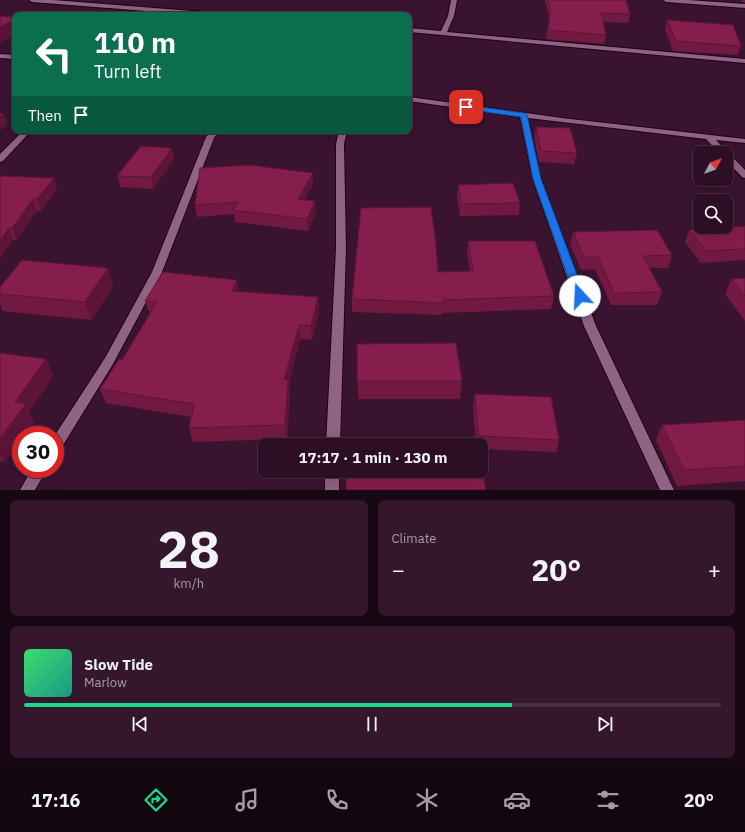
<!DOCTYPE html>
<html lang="en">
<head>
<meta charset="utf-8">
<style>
  :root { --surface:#2c0e25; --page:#34172d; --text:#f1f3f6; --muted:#a69ca7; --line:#482e42; --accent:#17d989 }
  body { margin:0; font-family:"IBM Plex Sans",sans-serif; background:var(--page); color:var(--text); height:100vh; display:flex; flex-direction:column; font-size:15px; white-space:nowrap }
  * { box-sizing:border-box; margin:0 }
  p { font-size:13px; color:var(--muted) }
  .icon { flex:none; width:22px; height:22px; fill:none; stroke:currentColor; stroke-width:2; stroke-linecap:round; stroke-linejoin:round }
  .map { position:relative; height:490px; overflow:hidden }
  .side { display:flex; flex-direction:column; gap:10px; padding:10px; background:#180814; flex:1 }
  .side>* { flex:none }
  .hud { position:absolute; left:12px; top:12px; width:400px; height:122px; border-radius:8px; box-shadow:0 4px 16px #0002,0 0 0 1px var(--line); background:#0b6e4f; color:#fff; overflow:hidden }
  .needle { width:26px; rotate:49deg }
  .tools { position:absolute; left:693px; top:146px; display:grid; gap:8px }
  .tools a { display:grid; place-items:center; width:40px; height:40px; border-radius:8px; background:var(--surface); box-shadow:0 4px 16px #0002,0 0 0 1px var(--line); font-size:20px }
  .speed { position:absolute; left:12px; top:426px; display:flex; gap:8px; font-size:20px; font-weight:700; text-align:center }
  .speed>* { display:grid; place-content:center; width:52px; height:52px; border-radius:50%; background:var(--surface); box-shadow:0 4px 16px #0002,0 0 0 1px var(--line); line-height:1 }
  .speed .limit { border:6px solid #d22; background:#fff; color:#111 }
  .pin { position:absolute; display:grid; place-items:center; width:34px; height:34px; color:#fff; margin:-17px; border-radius:8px; box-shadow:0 2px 6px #0006 }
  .me { position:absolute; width:44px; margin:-22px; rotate:340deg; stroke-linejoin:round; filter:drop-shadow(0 0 3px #0008) }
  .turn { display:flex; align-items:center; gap:14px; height:84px; padding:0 16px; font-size:18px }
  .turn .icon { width:52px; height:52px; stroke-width:2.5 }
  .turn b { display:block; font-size:28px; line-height:34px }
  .then { display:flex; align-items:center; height:38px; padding:0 16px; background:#0003; gap:8px; font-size:15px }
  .big { font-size:30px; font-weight:700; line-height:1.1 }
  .side .card { flex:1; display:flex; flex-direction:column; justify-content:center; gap:6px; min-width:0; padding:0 14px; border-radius:8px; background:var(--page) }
  .side .dial { align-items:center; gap:0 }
  .dial b { font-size:52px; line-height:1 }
  .song { display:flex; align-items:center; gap:12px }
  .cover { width:48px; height:48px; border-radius:6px; background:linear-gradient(135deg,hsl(140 70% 55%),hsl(170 70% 35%)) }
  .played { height:4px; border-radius:2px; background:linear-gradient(90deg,var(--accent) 70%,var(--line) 70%) }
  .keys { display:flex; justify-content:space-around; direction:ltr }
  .heat { display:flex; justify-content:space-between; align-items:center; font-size:22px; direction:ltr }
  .side .tiles { flex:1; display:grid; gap:10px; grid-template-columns:1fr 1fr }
  .card:last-child { grid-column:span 2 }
  .trip { position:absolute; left:258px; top:438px; width:230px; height:40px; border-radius:8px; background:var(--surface); box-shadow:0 4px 16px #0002,0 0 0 1px var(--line); font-weight:700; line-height:40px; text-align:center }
  .dock { display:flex; height:64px; justify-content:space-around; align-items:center; background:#12060f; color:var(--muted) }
  .dock .icon { width:28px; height:28px }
  .dock .active { color:var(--accent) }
  .dock b { font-size:18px; color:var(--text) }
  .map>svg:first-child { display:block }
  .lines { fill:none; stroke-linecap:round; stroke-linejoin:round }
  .minor-casing { stroke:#1f0018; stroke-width:2 }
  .minor { fill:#906283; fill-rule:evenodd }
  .wall { fill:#721942 }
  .shaded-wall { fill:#5d1436 }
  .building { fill:#851d4d; stroke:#5d1436 }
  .route { fill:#1a73e8; stroke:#114b97 }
</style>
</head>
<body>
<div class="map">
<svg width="745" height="490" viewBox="0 0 745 490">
  <rect width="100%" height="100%" fill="#3a1331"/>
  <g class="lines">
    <defs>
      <g id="minor">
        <path d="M 29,0 L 53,0 L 218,13 L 221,15 L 197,15 L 32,2 Z"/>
        <path d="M 451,0 L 457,0 L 454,16 L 447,32 L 745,59 L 745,63 L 409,32 L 409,28 L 441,31 L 448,16 Z"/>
        <path d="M 663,0 L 688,0 L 745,4 L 745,8 L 666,2 Z"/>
        <path d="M 0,54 L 15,55 L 15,59 L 0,58 Z"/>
        <path d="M 409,97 L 562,118 L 745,139 L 745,143 L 716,140 L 745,170 L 745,178 L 742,177 L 726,160 L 726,153 L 719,153 L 706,139 L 528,118 L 541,179 L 596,326 L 674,490 L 660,490 L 584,326 L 533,179 L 520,117 L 409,101 Z"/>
        <path d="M 23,131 L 31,131 L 3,161 L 0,162 L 0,154 Z"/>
        <path d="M 211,131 L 219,131 L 214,138 L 162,272 L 113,364 L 60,450 L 55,452 L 55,435 L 105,358 L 152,272 L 206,137 Z"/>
        <path d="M 339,131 L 347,131 L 344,144 L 346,248 L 340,445 L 326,445 L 336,248 L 336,144 Z"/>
        <path d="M 32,469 L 47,469 L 35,490 L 20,490 Z"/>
        <rect x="325" y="471" width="14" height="19"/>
      </g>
    </defs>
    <!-- minor casing -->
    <use href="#minor" class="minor-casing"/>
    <!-- minor -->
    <use href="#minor" class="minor"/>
  </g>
  <!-- wall -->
  <g class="wall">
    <path d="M 545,0 L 626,0 L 630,14 L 628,23 L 603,22 L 606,35 L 604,44 L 546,39 L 549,17 Z"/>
    <path d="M 741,0 L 745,0 L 745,3 L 743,2 Z"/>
    <path d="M 667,20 L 741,46 L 738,55 L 673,51 L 665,29 Z"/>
    <path d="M 536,127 L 577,153 L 574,164 L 539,162 L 534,138 Z"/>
    <path d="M 172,148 L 174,159 L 153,189 L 120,187 L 117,176 Z"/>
    <path d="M 0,176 L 54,178 L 57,189 L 41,211 L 37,211 L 16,240 L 13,240 L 0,259 Z"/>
    <path d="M 313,185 L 305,199 L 316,212 L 308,231 L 235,222 L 234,214 L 197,217 L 195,205 Z"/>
    <path d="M 458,185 L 520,203 L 519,215 L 460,216 L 457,196 Z"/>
    <path d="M 745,226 L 745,260 L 701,263 L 685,242 L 689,230 Z"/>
    <path d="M 573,232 L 672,255 L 668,268 L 649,268 L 662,292 L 657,305 L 611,305 L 595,269 L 581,270 L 570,244 Z"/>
    <path d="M 468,241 L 554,296 L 551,309 L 442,313 L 442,315 L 352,312 L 352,299 L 438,272 L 470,271 L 467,253 Z"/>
    <path d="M 108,268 L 113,286 L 91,320 L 3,311 L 0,304 L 0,294 Z"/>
    <path d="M 745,278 L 745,321 L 725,294 L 731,279 Z"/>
    <path d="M 237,280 L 239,291 L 318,297 L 319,311 L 312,340 L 300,339 L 289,383 L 290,394 L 287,439 L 193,442 L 189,428 L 191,417 L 106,403 L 100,389 L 122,360 L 150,315 L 145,301 Z"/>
    <path d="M 357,344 L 462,381 L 460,399 L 358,399 Z"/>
    <path d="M 0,353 L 46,359 L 53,376 L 29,412 L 34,422 L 4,462 L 0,461 Z"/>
    <path d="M 475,394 L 559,440 L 556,452 L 481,449 L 481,445 L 476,445 L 473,407 Z"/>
    <path d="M 745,420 L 745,481 L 677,486 L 656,440 L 662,425 Z"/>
  </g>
  <!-- shaded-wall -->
  <g class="shaded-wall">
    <path d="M 15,19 L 15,34 L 0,43 L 0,27 Z"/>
    <path d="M 4,114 L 8,124 L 0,131 L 0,117 Z"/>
    <path d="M 172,148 L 174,159 L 153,189 L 151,177 Z"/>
    <path d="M 313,173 L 313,185 L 299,210 L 298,199 Z"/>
    <path d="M 54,178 L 57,189 L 41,211 L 37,199 Z"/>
    <path d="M 33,199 L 37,211 L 16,240 L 12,228 Z"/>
    <path d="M 315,201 L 316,212 L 308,231 L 307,219 Z"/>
    <path d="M 9,228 L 13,240 L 0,259 L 0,240 Z"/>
    <path d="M 108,268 L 113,286 L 91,320 L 85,302 Z"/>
    <path d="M 237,280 L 239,293 L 232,291 Z"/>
    <path d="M 318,297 L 319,311 L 312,340 L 311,326 Z"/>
    <path d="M 299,325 L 300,339 L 289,383 L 290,394 L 287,439 L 285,425 L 284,380 Z"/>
    <path d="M 46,359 L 53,376 L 29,412 L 34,422 L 24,435 L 21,435 L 21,439 L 4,462 L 0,454 L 0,438 L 15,402 Z"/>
  </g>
  <!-- building -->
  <g class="building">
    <path d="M 548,0 L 626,0 L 630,14 L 601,13 L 606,35 L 548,30 L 550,9 Z"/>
    <path d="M 0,16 L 15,17 L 15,19 L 0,27 Z"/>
    <path d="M 667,20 L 733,25 L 741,46 L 676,41 Z"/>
    <path d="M 0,113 L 4,114 L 0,117 Z"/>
    <path d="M 536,127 L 570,128 L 577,153 L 541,151 Z"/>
    <path d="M 141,146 L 172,148 L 151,177 L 117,176 Z"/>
    <path d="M 251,165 L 313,173 L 298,199 L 315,201 L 307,219 L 233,210 L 238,202 L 195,205 L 200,168 Z"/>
    <path d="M 0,176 L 54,178 L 37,199 L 33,199 L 12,228 L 9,228 L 0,240 Z"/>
    <path d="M 513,183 L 520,203 L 461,204 L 458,185 Z"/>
    <path d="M 431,207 L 436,245 L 438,272 L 473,271 L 468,241 L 535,241 L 554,296 L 443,300 L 443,303 L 352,299 L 361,208 Z"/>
    <path d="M 745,226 L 745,249 L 706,251 L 689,230 Z"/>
    <path d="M 657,230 L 672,255 L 643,256 L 662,292 L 614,293 L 598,257 L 584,257 L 573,232 Z"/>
    <path d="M 22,260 L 108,268 L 85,302 L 0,294 L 0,287 Z"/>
    <path d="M 163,272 L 237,280 L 232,291 L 318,297 L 311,326 L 299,325 L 284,380 L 288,380 L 285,425 L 189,428 L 194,404 L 100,389 L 119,359 L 122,360 L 157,302 L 145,301 Z"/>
    <path d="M 745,278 L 745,296 L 731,279 Z"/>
    <path d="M 456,343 L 462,381 L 357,381 L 357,344 Z"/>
    <path d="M 0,353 L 46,359 L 15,402 L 26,404 L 0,438 Z"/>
    <path d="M 475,394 L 551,397 L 559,440 L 478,436 Z"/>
    <path d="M 745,420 L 745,466 L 684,470 L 662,425 Z"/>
    <path d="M 481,469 L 482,469 L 486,490 L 346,490 L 346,471 L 481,471 Z"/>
  </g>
  <!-- route -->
  <path class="route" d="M 466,105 L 524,113 L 527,115 L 541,179 L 585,296 L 583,299 L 580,300 L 575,296 L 533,179 L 521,117 L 464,109 L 464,106 Z"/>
</svg>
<div class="tools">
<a><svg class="needle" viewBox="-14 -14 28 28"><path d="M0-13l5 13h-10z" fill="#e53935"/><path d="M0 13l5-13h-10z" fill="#a69ca7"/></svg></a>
<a><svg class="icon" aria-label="search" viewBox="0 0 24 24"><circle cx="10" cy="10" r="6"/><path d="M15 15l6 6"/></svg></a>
</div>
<div class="speed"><div class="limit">30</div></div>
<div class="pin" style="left:466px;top:107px;background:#d93025"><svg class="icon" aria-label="arrive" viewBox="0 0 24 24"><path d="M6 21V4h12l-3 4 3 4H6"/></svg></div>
<svg class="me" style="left:580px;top:296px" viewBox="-20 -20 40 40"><circle r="19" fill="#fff"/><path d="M0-13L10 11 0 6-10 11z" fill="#1a73e8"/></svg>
<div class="trip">17:17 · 1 min · 130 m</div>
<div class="hud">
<div class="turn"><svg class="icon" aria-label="left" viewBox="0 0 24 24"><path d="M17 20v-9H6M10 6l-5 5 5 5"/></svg><div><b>110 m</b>Turn left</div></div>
<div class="then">Then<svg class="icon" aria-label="arrive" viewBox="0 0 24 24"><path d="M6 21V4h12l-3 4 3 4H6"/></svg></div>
</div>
</div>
<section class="side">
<div class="tiles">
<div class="card dial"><b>28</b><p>km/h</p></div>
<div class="card"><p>Climate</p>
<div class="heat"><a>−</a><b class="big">20°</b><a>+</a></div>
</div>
<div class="card">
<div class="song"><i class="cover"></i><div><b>Slow Tide</b><p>Marlow</p></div></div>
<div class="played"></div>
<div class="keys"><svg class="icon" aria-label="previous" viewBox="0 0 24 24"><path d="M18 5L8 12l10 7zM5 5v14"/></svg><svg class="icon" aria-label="pause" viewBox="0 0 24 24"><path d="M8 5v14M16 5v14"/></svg><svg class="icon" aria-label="next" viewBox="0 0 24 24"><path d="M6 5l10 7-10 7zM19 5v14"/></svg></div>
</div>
</div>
</section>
<nav class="dock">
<b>17:16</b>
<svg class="icon active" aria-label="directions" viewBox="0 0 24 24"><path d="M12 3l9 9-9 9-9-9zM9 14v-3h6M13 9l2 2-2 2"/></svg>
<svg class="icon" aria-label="music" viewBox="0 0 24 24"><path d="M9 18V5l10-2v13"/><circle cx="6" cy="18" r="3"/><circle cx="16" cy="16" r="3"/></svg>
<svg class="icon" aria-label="phone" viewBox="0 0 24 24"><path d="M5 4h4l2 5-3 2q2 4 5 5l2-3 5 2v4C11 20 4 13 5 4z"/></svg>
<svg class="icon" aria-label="climate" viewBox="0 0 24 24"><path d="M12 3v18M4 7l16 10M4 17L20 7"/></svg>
<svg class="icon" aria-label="car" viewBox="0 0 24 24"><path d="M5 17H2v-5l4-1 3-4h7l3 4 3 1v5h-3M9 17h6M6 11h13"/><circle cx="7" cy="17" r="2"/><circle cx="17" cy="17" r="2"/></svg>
<svg class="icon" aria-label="filters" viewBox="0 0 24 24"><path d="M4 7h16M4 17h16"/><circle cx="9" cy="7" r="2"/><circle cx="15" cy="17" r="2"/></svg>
<b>20°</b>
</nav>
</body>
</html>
